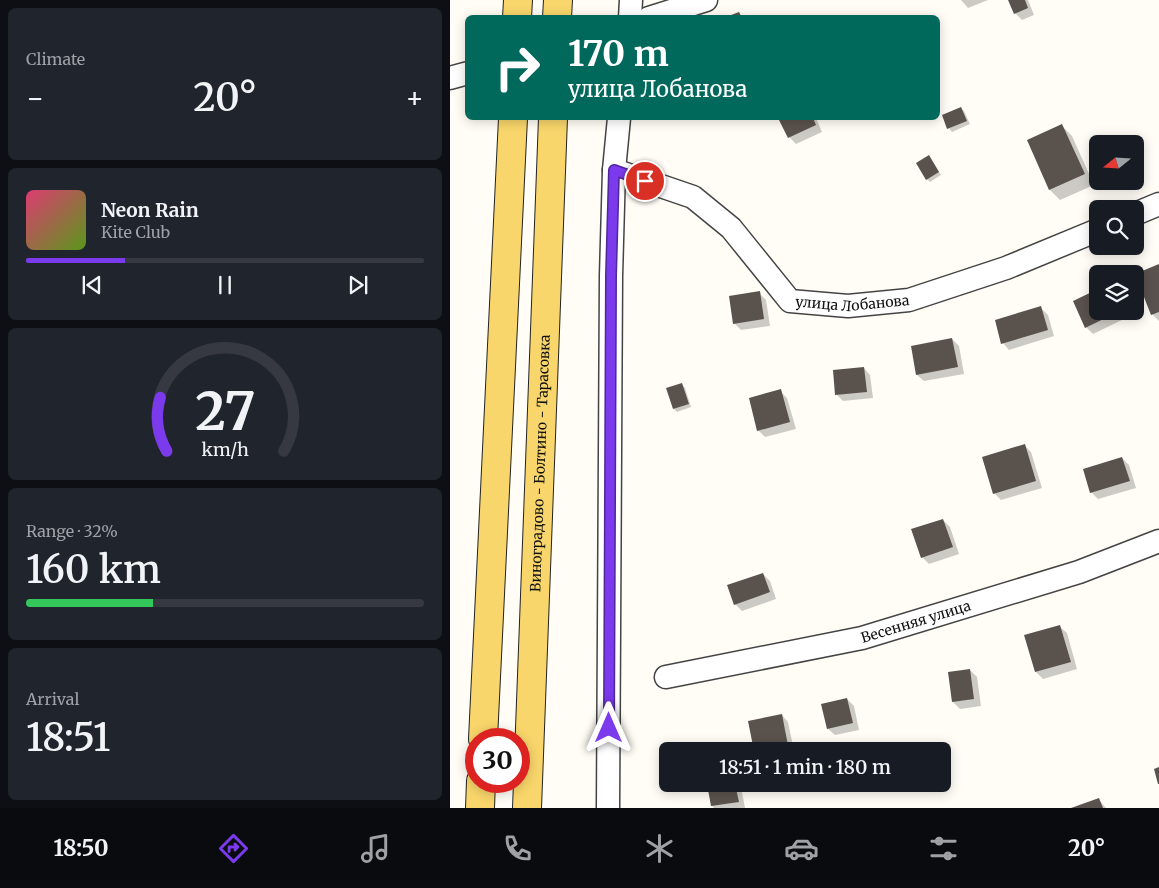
<!DOCTYPE html>
<html lang="en">
<head>
<meta charset="utf-8">
<style>
  :root { --surface:#171b24; --page:#20242c; --text:#f1f3f6; --muted:#9ea1a6; --line:#363941; --accent:#7c3aed }
  body { margin:0; font-family:Merriweather,serif; background:var(--page); color:var(--text); height:100vh; display:flex; flex-direction:column; font-size:19px; white-space:nowrap }
  * { box-sizing:border-box; margin:0 }
  p { font-size:16px; color:var(--muted) }
  .icon { flex:none; width:28px; height:28px; fill:none; stroke:currentColor; stroke-width:2; stroke-linecap:round; stroke-linejoin:round }
  .map { position:relative; flex:1; overflow:hidden }
  .drawer { display:flex; flex-direction:column; gap:8px; padding:8px; background:#0d0f14; width:450px }
  .drawer>* { flex:none }
  .top-card { position:absolute; left:15px; top:15px; width:475px; height:105px; border-radius:8px; box-shadow:0 2px 12px #0003; background:#00695c; color:#fff; overflow:hidden }
  .needle { width:32px; rotate:252deg }
  .controls { position:absolute; left:639px; top:135px; display:grid; gap:10px }
  .controls a { display:grid; place-items:center; width:55px; height:55px; border-radius:8px; background:var(--surface); box-shadow:0 2px 12px #0003; font-size:25px }
  .speed { position:absolute; left:15px; top:728px; display:flex; gap:10px; font-size:25px; font-weight:700; text-align:center }
  .speed>* { display:grid; place-content:center; width:65px; height:65px; border-radius:50%; background:var(--surface); box-shadow:0 2px 12px #0003; line-height:1 }
  .speed .limit { border:8px solid #d22; background:#fff; color:#111 }
  .pin { position:absolute; display:grid; place-items:center; width:42px; height:42px; color:#fff; margin:-21px; border:2px solid #fff; border-radius:50%; box-shadow:0 1px 5px #0007 }
  .me { position:absolute; width:55px; margin:-28px; rotate:0deg; stroke-linejoin:round; filter:drop-shadow(0 0 4px #0008) }
  .turn { display:flex; align-items:center; gap:18px; height:105px; padding:0 20px; font-size:22px }
  .turn .icon { width:65px; height:65px; stroke-width:2.5 }
  .turn b { display:block; font-size:35px; line-height:42px }
  .big { font-size:38px; font-weight:600; line-height:1.1 }
  .drawer .tile { flex:1; display:flex; flex-direction:column; justify-content:center; gap:8px; min-width:0; padding:0 18px; border-radius:8px; background:var(--page) }
  .drawer .dial { align-items:center; gap:0 }
  .dial svg { height:130px; overflow:visible; fill:none; stroke:var(--line); stroke-width:7; stroke-linecap:round; text-anchor:middle }
  .dial text { fill:var(--text); stroke:none }
  .song { display:flex; align-items:center; gap:15px }
  .cover { width:60px; height:60px; border-radius:8px; background:linear-gradient(135deg,hsl(340 70% 55%),hsl(90 70% 35%)) }
  .played { height:5px; border-radius:2px; background:linear-gradient(90deg,var(--accent) 25%,var(--line) 25%) }
  .keys { display:flex; justify-content:space-around; direction:ltr }
  .heat { display:flex; justify-content:space-between; align-items:center; font-size:28px; direction:ltr }
  .charge { height:8px; border-radius:4px; background:linear-gradient(90deg,#34c759 32%,var(--line) 0) }
  .trip { position:absolute; left:209px; top:742px; width:292px; height:50px; border-radius:8px; background:var(--surface); box-shadow:0 2px 12px #0003; font-weight:600; line-height:50px; text-align:center }
  .menu { display:flex; height:80px; justify-content:space-around; align-items:center; background:#090b0e; color:var(--muted) }
  .menu .icon { width:35px; height:35px }
  .menu .selected { color:var(--accent) }
  .menu b { font-size:22px; color:var(--text) }
  main { display:flex; flex:1; min-height:0 }
  .map>svg:first-child { display:block }
  .shadow { fill:#0003 }
  .building { fill:#5a524d }
  .lines { fill:none; stroke-linecap:round; stroke-linejoin:round }
  .minor-casing { stroke:#444; stroke-width:25 }
  .primary-casing { stroke:#222; stroke-width:30 }
  .minor { stroke:#fff; stroke-width:22 }
  .primary { stroke:#f9d66b; stroke-width:28 }
  .route-casing { stroke:#51269a; stroke-width:12 }
  .route { stroke:#7c3aed; stroke-width:9 }
  .labels { text-anchor:middle; dominant-baseline:central; stroke-width:5; stroke-linejoin:round; paint-order:stroke }
  .street-label { font-size:14px; fill:#111; stroke:#fff }
</style>
</head>
<body>
<main>
<section class="drawer">
<div class="tile"><p>Climate</p>
<div class="heat"><a>−</a><b class="big">20°</b><a>+</a></div>
</div>
<div class="tile">
<div class="song"><i class="cover"></i><div><b>Neon Rain</b><p>Kite Club</p></div></div>
<div class="played"></div>
<div class="keys"><svg class="icon" aria-label="previous" viewBox="0 0 24 24"><path d="M18 5L8 12l10 7zM5 5v14"/></svg><svg class="icon" aria-label="pause" viewBox="0 0 24 24"><path d="M8 5v14M16 5v14"/></svg><svg class="icon" aria-label="next" viewBox="0 0 24 24"><path d="M6 5l10 7-10 7zM19 5v14"/></svg></div>
</div>
<div class="tile dial"><svg viewBox="0 0 100 80">
<path d="M14 69A42 42 0 1 1 86 69"/>
<path d="M14 69A42 42 0 0 1 10 36" stroke="#7c3aed"/>
<text x="50" y="56" font-size="32" font-weight="700">27</text>
<text x="50" y="72" font-size="11">km/h</text>
</svg></div>
<div class="tile"><p>Range · 32%</p><b class="big">160 km</b><div class="charge"></div></div>
<div class="tile"><p>Arrival</p><b class="big">18:51</b></div>
</section>
<div class="map">
<svg width="709" height="808" viewBox="0 0 709 808">
  <rect width="100%" height="100%" fill="#fffdf5"/>
  <!-- shadow -->
  <g class="shadow">
    <path d="M 511,0 L 538,0 L 518,8 Z"/>
    <path d="M 559,0 L 578,0 L 584,15 L 572,20 L 565,13 Z"/>
    <path d="M 511,108 L 514,111 L 520,124 L 502,132 L 499,128 L 493,115 Z"/>
    <path d="M 330,118 L 366,118 L 372,132 L 346,144 L 339,137 Z"/>
    <path d="M 612,126 L 622,136 L 644,185 L 610,200 L 600,190 L 578,141 Z"/>
    <path d="M 479,157 L 491,175 L 480,182 L 477,179 Z"/>
    <path d="M 709,266 L 709,321 L 702,314 Z"/>
    <path d="M 309,293 L 316,300 L 320,326 L 291,330 L 284,323 Z"/>
    <path d="M 591,308 L 598,315 L 604,336 L 559,350 L 553,343 Z"/>
    <path d="M 648,311 L 670,311 L 674,319 L 643,334 L 636,327 Z"/>
    <path d="M 502,339 L 509,346 L 514,374 L 474,381 L 467,375 Z"/>
    <path d="M 414,368 L 420,375 L 423,398 L 393,401 L 386,394 Z"/>
    <path d="M 232,385 L 235,388 L 241,407 L 227,412 L 224,409 Z"/>
    <path d="M 330,391 L 337,398 L 346,429 L 315,437 L 308,430 Z"/>
    <path d="M 574,445 L 581,452 L 592,488 L 551,500 L 544,493 Z"/>
    <path d="M 672,458 L 679,465 L 686,488 L 648,499 L 641,492 Z"/>
    <path d="M 493,520 L 500,527 L 509,554 L 479,564 L 472,557 Z"/>
    <path d="M 313,574 L 320,581 L 326,599 L 292,611 L 285,604 Z"/>
    <path d="M 610,627 L 617,633 L 627,669 L 593,679 L 586,672 Z"/>
    <path d="M 520,670 L 527,677 L 531,706 L 510,709 L 503,702 Z"/>
    <path d="M 397,699 L 404,706 L 409,730 L 385,735 L 378,729 Z"/>
    <path d="M 332,715 L 338,722 L 344,751 L 305,751 L 300,722 Z"/>
    <path d="M 265,784 L 287,784 L 291,787 L 295,808 L 264,808 L 262,806 L 258,785 Z"/>
    <path d="M 649,800 L 656,808 L 624,808 Z"/>
  </g>
  <!-- building -->
  <g class="building">
    <path d="M 558,0 L 575,0 L 578,8 L 564,14 Z"/>
    <path d="M 289,12 L 292,18 L 276,18 L 276,17 Z"/>
    <path d="M 511,107 L 517,121 L 497,129 L 492,115 Z"/>
    <path d="M 328,118 L 363,118 L 366,125 L 338,138 Z"/>
    <path d="M 612,124 L 635,174 L 599,190 L 577,140 Z"/>
    <path d="M 479,155 L 489,172 L 476,180 L 466,163 Z"/>
    <path d="M 709,264 L 709,312 L 701,315 L 685,274 Z"/>
    <path d="M 648,289 L 648,311 L 670,311 L 635,328 L 623,301 Z"/>
    <path d="M 310,291 L 314,319 L 283,324 L 279,296 Z"/>
    <path d="M 591,306 L 598,330 L 551,344 L 545,320 Z"/>
    <path d="M 502,338 L 508,367 L 466,375 L 461,346 Z"/>
    <path d="M 414,367 L 417,392 L 385,395 L 383,370 Z"/>
    <path d="M 232,383 L 239,404 L 223,409 L 216,388 Z"/>
    <path d="M 331,389 L 340,422 L 307,431 L 299,398 Z"/>
    <path d="M 575,444 L 586,481 L 543,494 L 532,457 Z"/>
    <path d="M 672,457 L 680,481 L 640,493 L 633,469 Z"/>
    <path d="M 493,519 L 503,547 L 471,558 L 461,529 Z"/>
    <path d="M 313,573 L 320,592 L 284,605 L 277,585 Z"/>
    <path d="M 610,625 L 621,662 L 585,672 L 574,635 Z"/>
    <path d="M 520,669 L 524,699 L 502,702 L 498,672 Z"/>
    <path d="M 397,698 L 403,723 L 377,729 L 371,704 Z"/>
    <path d="M 332,714 L 339,751 L 304,751 L 298,721 Z"/>
    <path d="M 709,767 L 709,784 L 708,784 L 704,769 Z"/>
    <path d="M 257,784 L 285,784 L 289,802 L 261,806 Z"/>
    <path d="M 649,798 L 653,808 L 621,808 Z"/>
  </g>
  <g class="lines">
    <defs>
      <g id="minor">
        <path d="M 180,18 L 181,0"/>
        <path d="M 199,18 L 256,0"/>
        <path d="M 0,78 L 18,73"/>
        <path id="s1" d="M 164,170 L 243,197 L 281,228 L 340,301 L 398,306 L 459,300 L 556,268 L 648,230"/>
        <path d="M 685,214 L 709,204"/>
        <path id="s2" d="M 216,677 L 412,638 L 629,572 L 709,541"/>
        <path d="M 158,808 L 161,276 L 164,170 L 169,118"/>
      </g>
      <g id="primary">
        <path d="M 67,18 L 68,0"/>
        <path d="M 107,18 L 108,0"/>
        <path d="M 33,739 L 63,118"/>
        <path d="M 30,808 L 31,781"/>
        <path id="s3" d="M 77,808 L 103,118"/>
      </g>
    </defs>
    <!-- minor casing -->
    <use href="#minor" class="minor-casing"/>
    <!-- primary casing -->
    <use href="#primary" class="primary-casing"/>
    <!-- minor -->
    <use href="#minor" class="minor"/>
    <!-- primary -->
    <use href="#primary" class="primary"/>
  </g>
  <g class="lines">
    <defs>
      <path id="route" d="M 159,728 L 161,276 L 164,170 L 195,181"/>
    </defs>
    <!-- route casing -->
    <use href="#route" class="route-casing"/>
    <!-- route -->
    <use href="#route" class="route"/>
  </g>
  <g class="labels">
    <!-- street labels -->
    <g class="street-label">
      <text stroke="none"><textPath href="#s1" startOffset="289">улица Лобанова</textPath></text>
      <text stroke="none"><textPath href="#s3" startOffset="345">Виноградово - Болтино - Тарасовка</textPath></text>
      <text stroke="none"><textPath href="#s2" startOffset="256">Весенняя улица</textPath></text>
    </g>
  </g>
</svg>
<div class="controls">
<a><svg class="needle" viewBox="-14 -14 28 28"><path d="M0-13l5 13h-10z" fill="#e53935"/><path d="M0 13l5-13h-10z" fill="#9ea1a6"/></svg></a>
<a><svg class="icon" aria-label="search" viewBox="0 0 24 24"><circle cx="10" cy="10" r="6"/><path d="M15 15l6 6"/></svg></a>
<a><svg class="icon" aria-label="layers" viewBox="0 0 24 24"><path d="M12 4l9 5-9 5-9-5zM3 14l9 5 9-5"/></svg></a>
</div>
<div class="speed"><div class="limit">30</div></div>
<div class="pin" style="left:195px;top:181px;background:#d93025"><svg class="icon" aria-label="arrive" viewBox="0 0 24 24"><path d="M6 21V4h12l-3 4 3 4H6"/></svg></div>
<svg class="me" style="left:159px;top:728px" viewBox="-20 -20 40 40"><path d="M0-17L14 15 0 8-14 15z" fill="#7c3aed" stroke="#fff" stroke-width="4"/></svg>
<div class="trip">18:51 · 1 min · 180 m</div>
<div class="top-card">
<div class="turn"><svg class="icon" aria-label="right" viewBox="0 0 24 24"><path d="M7 20v-9h11M14 6l5 5-5 5"/></svg><div><b>170 m</b>улица Лобанова</div></div>
</div>
</div>
</main>
<nav class="menu">
<b>18:50</b>
<svg class="icon selected" aria-label="directions" viewBox="0 0 24 24"><path d="M12 3l9 9-9 9-9-9zM9 14v-3h6M13 9l2 2-2 2"/></svg>
<svg class="icon" aria-label="music" viewBox="0 0 24 24"><path d="M9 18V5l10-2v13"/><circle cx="6" cy="18" r="3"/><circle cx="16" cy="16" r="3"/></svg>
<svg class="icon" aria-label="phone" viewBox="0 0 24 24"><path d="M5 4h4l2 5-3 2q2 4 5 5l2-3 5 2v4C11 20 4 13 5 4z"/></svg>
<svg class="icon" aria-label="climate" viewBox="0 0 24 24"><path d="M12 3v18M4 7l16 10M4 17L20 7"/></svg>
<svg class="icon" aria-label="car" viewBox="0 0 24 24"><path d="M5 17H2v-5l4-1 3-4h7l3 4 3 1v5h-3M9 17h6M6 11h13"/><circle cx="7" cy="17" r="2"/><circle cx="17" cy="17" r="2"/></svg>
<svg class="icon" aria-label="filters" viewBox="0 0 24 24"><path d="M4 7h16M4 17h16"/><circle cx="9" cy="7" r="2"/><circle cx="15" cy="17" r="2"/></svg>
<b>20°</b>
</nav>
</body>
</html>
